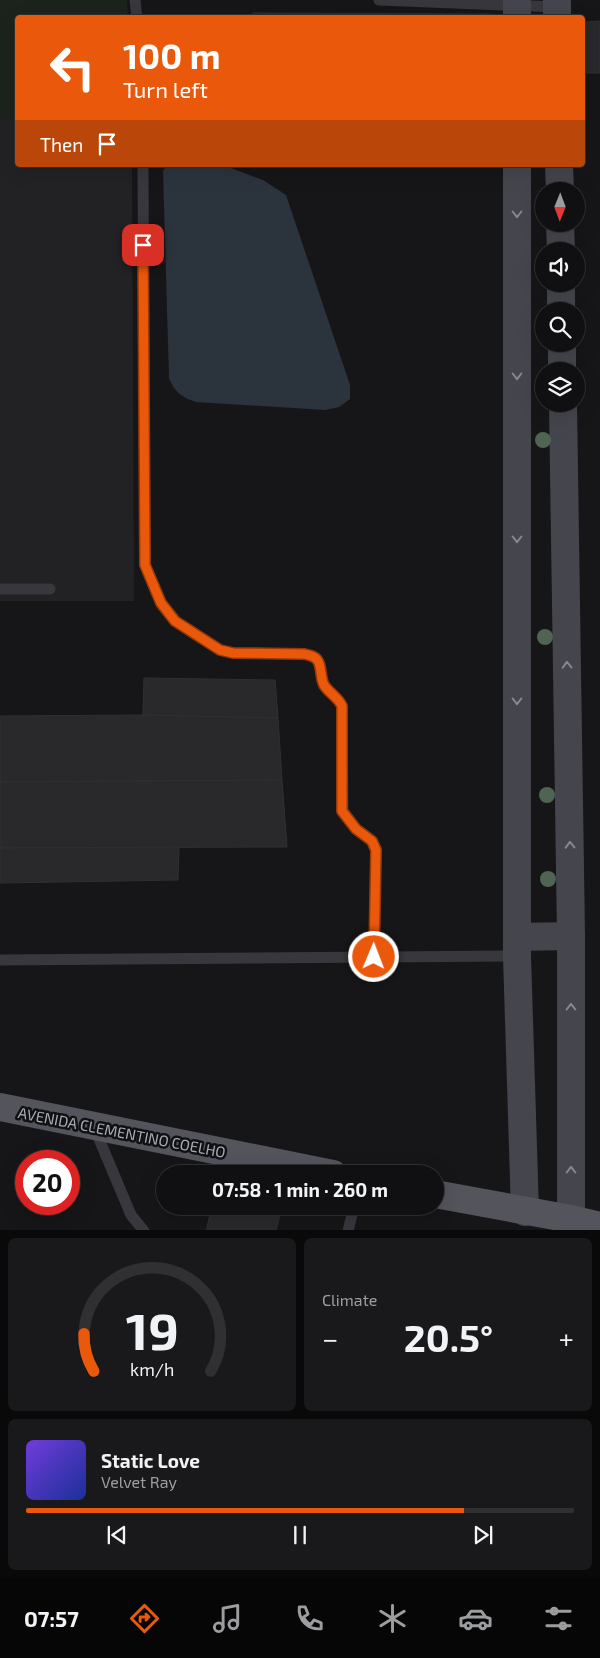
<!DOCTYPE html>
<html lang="en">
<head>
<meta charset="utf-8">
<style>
  :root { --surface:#101012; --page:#19191b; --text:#f1f3f6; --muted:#9c9d9f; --line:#303032; --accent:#ea580c }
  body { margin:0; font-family:"Exo 2",sans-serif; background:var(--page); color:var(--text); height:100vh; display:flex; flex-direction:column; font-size:19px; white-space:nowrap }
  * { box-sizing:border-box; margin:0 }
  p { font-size:16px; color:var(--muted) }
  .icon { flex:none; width:28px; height:28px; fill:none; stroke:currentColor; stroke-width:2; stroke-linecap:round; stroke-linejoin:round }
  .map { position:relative; height:1230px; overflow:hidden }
  .side { display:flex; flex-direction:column; gap:8px; padding:8px; background:#09090a; flex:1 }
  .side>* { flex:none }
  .top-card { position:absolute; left:15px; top:15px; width:570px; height:152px; border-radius:5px; box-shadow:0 5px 20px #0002,0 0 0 1px var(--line); background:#ea580c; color:#fff; overflow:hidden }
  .needle { width:32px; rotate:181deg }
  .fabs { position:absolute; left:535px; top:182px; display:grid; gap:10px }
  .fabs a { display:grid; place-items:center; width:50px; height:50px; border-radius:50%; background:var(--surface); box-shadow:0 5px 20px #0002,0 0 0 1px var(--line); font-size:25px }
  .speed { position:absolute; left:15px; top:1150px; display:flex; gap:10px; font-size:25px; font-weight:700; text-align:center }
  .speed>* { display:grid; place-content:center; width:65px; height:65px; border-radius:50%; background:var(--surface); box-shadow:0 5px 20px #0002,0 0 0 1px var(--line); line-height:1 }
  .speed .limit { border:8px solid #d22; background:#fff; color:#111 }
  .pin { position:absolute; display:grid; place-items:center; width:42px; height:42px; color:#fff; margin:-21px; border-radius:10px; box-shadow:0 2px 8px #0006 }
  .me { position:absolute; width:55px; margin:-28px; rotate:1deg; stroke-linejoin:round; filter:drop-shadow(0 0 4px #0008) }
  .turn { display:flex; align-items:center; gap:18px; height:105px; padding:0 25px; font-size:22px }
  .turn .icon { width:65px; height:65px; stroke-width:2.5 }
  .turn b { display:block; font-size:35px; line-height:42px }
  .then { display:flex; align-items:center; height:48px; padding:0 25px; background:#0003; gap:10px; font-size:19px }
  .big { font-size:38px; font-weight:700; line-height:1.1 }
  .side .tile { flex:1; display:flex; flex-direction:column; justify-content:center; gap:8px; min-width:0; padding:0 18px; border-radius:8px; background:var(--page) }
  .side .dial { align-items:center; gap:0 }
  .dial svg { height:130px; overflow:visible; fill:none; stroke:var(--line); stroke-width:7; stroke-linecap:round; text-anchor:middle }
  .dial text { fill:var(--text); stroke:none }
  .song { display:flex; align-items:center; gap:15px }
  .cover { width:60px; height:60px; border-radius:8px; background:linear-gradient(135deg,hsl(260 70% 55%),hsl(230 70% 35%)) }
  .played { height:5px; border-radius:2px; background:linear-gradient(90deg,var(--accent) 80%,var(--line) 80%) }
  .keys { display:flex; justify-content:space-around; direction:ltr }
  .heat { display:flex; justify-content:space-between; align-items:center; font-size:28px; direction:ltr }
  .side .tiles { flex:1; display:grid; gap:8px; grid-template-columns:1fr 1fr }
  .tile:last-child { grid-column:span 2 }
  .trip { position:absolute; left:156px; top:1165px; width:288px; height:50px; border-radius:25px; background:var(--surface); box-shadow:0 5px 20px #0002,0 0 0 1px var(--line); font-weight:700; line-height:50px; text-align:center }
  .dock { display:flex; height:80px; justify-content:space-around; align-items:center; background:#060607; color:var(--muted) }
  .dock .icon { width:35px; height:35px }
  .dock .current { color:var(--accent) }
  .dock b { font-size:22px; color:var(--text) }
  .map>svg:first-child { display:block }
  .built { fill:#222225 }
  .green { fill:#1c231d }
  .water { fill:#2b333c }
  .building { fill:#29292c; stroke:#303034 }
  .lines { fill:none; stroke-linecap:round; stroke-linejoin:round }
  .lane { stroke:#37373d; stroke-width:11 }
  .secondary { stroke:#45464d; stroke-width:28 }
  .primary { stroke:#53545c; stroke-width:28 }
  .tree { fill:#4f6453 }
  .oneway { stroke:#858893 }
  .route-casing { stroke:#983908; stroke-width:12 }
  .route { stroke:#ea580c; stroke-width:9 }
  .labels { text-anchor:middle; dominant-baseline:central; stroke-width:5; stroke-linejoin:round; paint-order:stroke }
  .street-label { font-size:15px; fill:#a7abb8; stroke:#111113 }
</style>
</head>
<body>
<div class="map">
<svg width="600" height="1231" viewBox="0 0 600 1231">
  <rect width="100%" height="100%" fill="#161618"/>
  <!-- built -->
  <path class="built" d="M 0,119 L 17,119 L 18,165 L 132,165 L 134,601 L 0,601 Z"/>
  <!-- green -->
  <path class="green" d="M 0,0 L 127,0 L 128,17 L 18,18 L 17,119 L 0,119 Z"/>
  <!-- water -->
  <path class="water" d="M 167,165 L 223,165 L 263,180 L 286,195 L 350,385 L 350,399 L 339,407 L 325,410 L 196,402 C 182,398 174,391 169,378 L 163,171 Z"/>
  <!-- building -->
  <g class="building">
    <path d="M 253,13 L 492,14 L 492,18 L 253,18 Z"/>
    <path d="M 600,21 L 600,73 L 584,73 L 585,22 Z"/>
    <path d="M 144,678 L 275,680 L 278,718 L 143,715 Z"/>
    <path d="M 143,715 L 278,718 L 282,780 L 0,782 L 0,716 Z"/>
    <path d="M 282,780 L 287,847 L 0,848 L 0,782 Z"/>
    <path d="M 179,847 L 178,880 L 0,883 L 0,848 Z"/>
    <path d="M 212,1206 L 282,1206 L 276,1231 L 206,1231 Z"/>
  </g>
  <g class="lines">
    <!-- lane -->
    <g class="lane">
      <path d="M 135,0 L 137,18"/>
      <path d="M 379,0 L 557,7"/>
      <path d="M 143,165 L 145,565 L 161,603 L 175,621 L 220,650 L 233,653 L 304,654 C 309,655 315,656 318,661 C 322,668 320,677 324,685 C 329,693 338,697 342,706 L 343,811 L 356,829 L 372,841 L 376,850 L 374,957"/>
      <path d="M 0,589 L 50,589"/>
      <path d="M 0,960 L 517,956"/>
      <path d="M 94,1127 L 131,1215 L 144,1231"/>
      <path d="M 348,1231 L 354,1206"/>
    </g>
    <!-- secondary -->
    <g class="secondary">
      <path d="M 517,0 L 517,18"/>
      <path d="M 557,18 L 557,0"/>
      <path d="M 517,165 L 517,956 L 525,1212"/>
      <path d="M 559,165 L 560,191"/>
      <path d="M 560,224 L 561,251"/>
      <path d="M 561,284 L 561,311"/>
      <path d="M 562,344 L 562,371"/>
      <path d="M 563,404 L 571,936 L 571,1219"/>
      <path d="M 517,937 L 571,936"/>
    </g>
    <!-- primary -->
    <g class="primary">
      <path d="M 0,1107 L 333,1174"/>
      <path d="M 435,1194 L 571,1219 L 600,1226"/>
    </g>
  </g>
  <!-- trees -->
  <g class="tree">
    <circle cx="543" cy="440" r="8"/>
    <circle cx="545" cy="637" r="8"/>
    <circle cx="547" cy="795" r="8"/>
    <circle cx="548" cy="879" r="8"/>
  </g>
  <!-- one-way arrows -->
  <defs><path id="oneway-chevron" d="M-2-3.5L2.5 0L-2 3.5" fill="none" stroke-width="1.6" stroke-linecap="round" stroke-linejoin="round" transform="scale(1.25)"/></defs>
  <g class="oneway">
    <use href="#oneway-chevron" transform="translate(517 214) rotate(90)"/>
    <use href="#oneway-chevron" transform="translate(517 376) rotate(90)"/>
    <use href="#oneway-chevron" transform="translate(517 539) rotate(90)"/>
    <use href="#oneway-chevron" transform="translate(567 665) rotate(-91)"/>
    <use href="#oneway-chevron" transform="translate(517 701) rotate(90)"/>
    <use href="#oneway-chevron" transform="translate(570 845) rotate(-91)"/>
    <use href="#oneway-chevron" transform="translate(571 1007) rotate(-90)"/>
    <use href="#oneway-chevron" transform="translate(571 1170) rotate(-90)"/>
  </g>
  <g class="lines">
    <defs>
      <path id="route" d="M 143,245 L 145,565 L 161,603 L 175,621 L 220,650 L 233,653 L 304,654 C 309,655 315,656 318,661 C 322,668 320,677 324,685 C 329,693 338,697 342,706 L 342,811 L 356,829 L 372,841 L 376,850 L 374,957"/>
    </defs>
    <!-- route casing -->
    <use href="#route" class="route-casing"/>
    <!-- route -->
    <use href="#route" class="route"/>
  </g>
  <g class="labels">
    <!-- street labels -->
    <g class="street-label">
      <text transform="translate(122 1132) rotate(11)">AVENIDA CLEMENTINO COELHO</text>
    </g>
  </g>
</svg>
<div class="fabs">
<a><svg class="needle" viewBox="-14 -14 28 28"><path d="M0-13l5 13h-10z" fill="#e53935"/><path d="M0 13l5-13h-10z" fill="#9c9d9f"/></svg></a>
<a><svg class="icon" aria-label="sound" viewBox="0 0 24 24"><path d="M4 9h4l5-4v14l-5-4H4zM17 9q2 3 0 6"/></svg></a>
<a><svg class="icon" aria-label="search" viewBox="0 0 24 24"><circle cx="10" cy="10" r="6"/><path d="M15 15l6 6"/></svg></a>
<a><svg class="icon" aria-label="layers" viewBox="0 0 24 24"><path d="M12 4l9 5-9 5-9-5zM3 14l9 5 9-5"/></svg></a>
</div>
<div class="speed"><div class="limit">20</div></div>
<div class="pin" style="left:143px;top:245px;background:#d93025"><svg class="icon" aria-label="arrive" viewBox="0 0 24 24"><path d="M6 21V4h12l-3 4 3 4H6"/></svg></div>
<svg class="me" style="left:374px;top:957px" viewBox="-20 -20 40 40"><circle r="17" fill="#ea580c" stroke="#fff" stroke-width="3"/><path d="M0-11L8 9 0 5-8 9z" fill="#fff"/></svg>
<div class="trip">07:58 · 1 min · 260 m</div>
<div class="top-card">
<div class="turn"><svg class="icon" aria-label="left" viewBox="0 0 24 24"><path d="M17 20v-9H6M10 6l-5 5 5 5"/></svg><div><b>100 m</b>Turn left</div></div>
<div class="then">Then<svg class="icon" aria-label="arrive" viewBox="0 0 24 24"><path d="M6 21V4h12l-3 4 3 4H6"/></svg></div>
</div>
</div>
<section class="side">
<div class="tiles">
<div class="tile dial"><svg viewBox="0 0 100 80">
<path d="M14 69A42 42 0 1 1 86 69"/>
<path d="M14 69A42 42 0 0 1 8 46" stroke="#ea580c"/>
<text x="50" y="56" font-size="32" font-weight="700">19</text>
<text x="50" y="72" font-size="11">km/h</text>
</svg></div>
<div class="tile"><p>Climate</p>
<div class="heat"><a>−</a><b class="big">20.5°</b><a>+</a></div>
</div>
<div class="tile">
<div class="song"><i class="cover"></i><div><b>Static Love</b><p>Velvet Ray</p></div></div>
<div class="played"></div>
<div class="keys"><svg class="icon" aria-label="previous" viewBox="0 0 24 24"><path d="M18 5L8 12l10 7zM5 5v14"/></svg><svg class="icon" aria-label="pause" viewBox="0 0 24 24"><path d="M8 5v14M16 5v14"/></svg><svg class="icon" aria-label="next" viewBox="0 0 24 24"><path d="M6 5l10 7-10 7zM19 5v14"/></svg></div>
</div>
</div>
</section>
<nav class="dock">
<b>07:57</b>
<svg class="icon current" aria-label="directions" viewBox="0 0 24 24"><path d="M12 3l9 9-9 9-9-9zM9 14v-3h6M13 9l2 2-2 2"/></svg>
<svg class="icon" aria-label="music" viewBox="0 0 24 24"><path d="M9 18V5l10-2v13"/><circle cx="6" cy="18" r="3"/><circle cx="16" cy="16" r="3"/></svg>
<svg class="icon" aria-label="phone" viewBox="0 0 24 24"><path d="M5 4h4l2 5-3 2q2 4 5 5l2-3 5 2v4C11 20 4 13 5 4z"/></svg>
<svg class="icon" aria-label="climate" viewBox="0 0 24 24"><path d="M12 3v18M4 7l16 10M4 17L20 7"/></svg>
<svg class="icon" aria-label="car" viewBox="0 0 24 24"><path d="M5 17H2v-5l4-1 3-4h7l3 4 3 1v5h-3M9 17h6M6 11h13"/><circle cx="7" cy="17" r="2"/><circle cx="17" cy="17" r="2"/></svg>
<svg class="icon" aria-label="filters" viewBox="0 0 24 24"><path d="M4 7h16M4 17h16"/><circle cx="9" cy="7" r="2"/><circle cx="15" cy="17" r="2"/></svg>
</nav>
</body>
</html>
